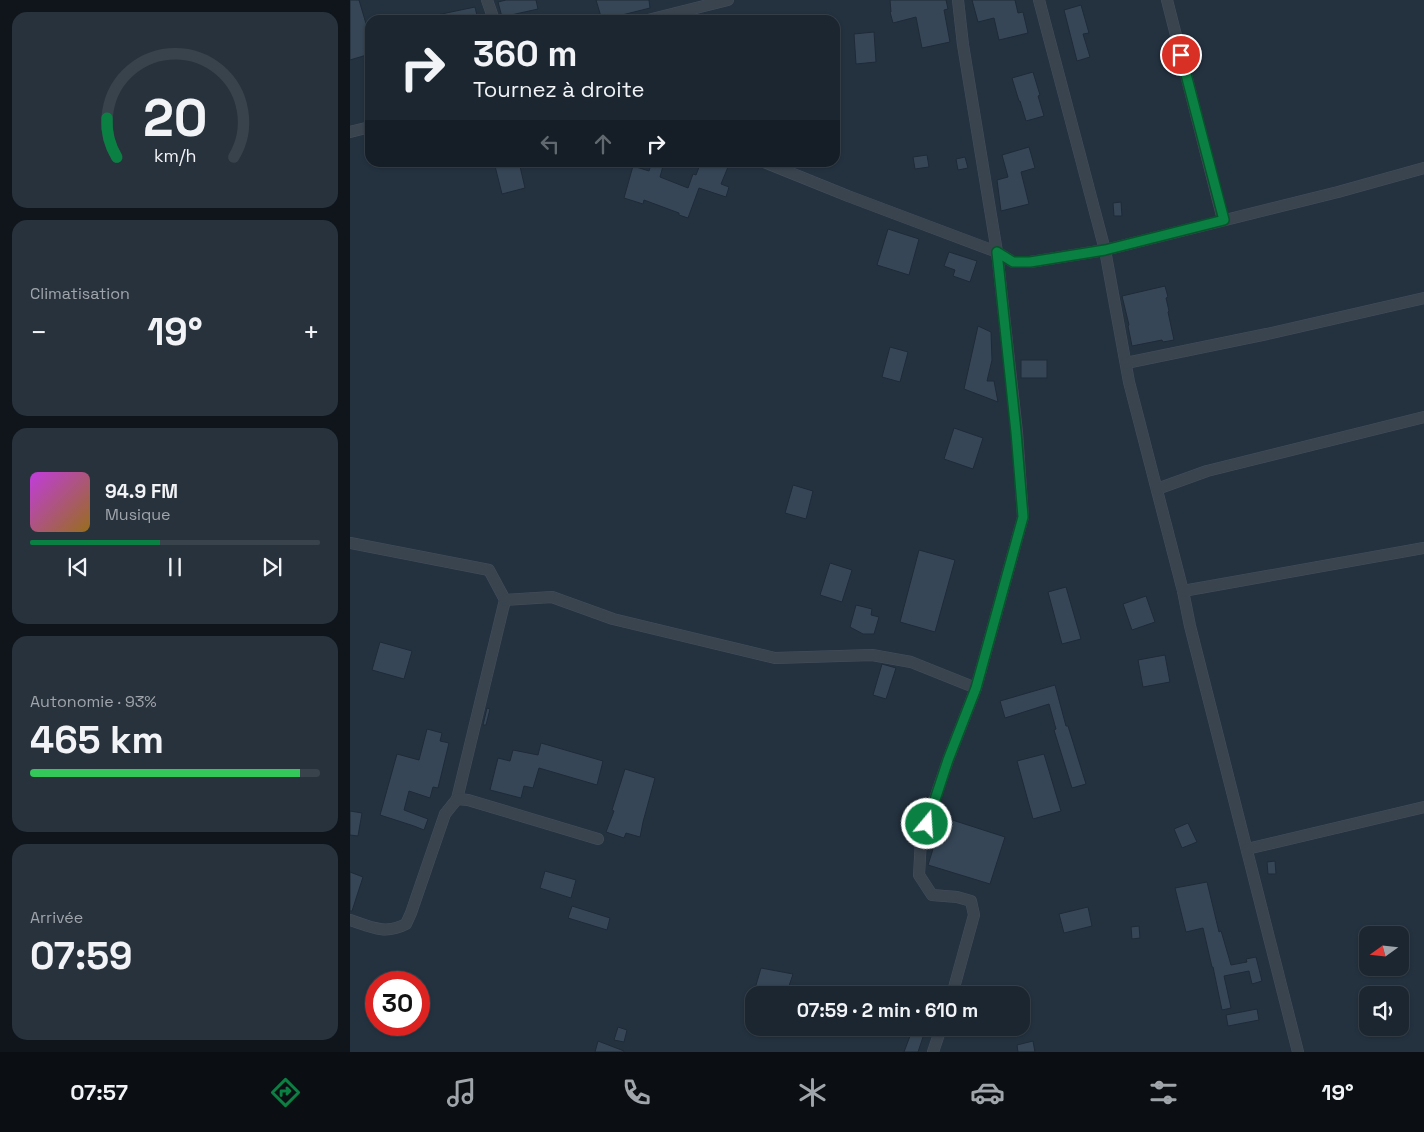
<!DOCTYPE html>
<html lang="fr">
<head>
<meta charset="utf-8">
<style>
  :root { --surface:#1b2630; --page:#28323c; --text:#f1f3f6; --muted:#a0a5ab; --line:#39434c; --accent:#0b8043 }
  body { margin:0; font-family:"Space Grotesk",sans-serif; background:var(--page); color:var(--text); height:100vh; display:flex; flex-direction:column; font-size:19px; white-space:nowrap }
  * { box-sizing:border-box; margin:0 }
  p { font-size:16px; color:var(--muted) }
  .icon { flex:none; width:28px; height:28px; fill:none; stroke:currentColor; stroke-width:2; stroke-linecap:round; stroke-linejoin:round }
  .map { position:relative; flex:1; overflow:hidden }
  .panel { display:flex; flex-direction:column; gap:12px; padding:12px; background:#0f151a; width:350px }
  .panel>* { flex:none }
  .hud { position:absolute; left:15px; top:15px; width:475px; height:152px; border-radius:15px; box-shadow:0 1px 4px #0004,0 0 0 1px var(--line); background:#1b2630; color:var(--text); overflow:hidden }
  .needle { width:32px; rotate:255deg }
  .tools { position:absolute; left:1009px; top:926px; display:grid; gap:10px }
  .tools a { display:grid; place-items:center; width:50px; height:50px; border-radius:10px; background:var(--surface); box-shadow:0 1px 4px #0004,0 0 0 1px var(--line); font-size:25px }
  .speed { position:absolute; left:15px; top:971px; display:flex; gap:10px; font-size:25px; font-weight:700; text-align:center }
  .speed>* { display:grid; place-content:center; width:65px; height:65px; border-radius:50%; background:var(--surface); box-shadow:0 1px 4px #0004,0 0 0 1px var(--line); line-height:1 }
  .speed .limit { border:8px solid #d22; background:#fff; color:#111 }
  .pin { position:absolute; display:grid; place-items:center; width:42px; height:42px; color:#fff; margin:-21px; border:2px solid #fff; border-radius:50%; box-shadow:0 1px 5px #0007 }
  .me { position:absolute; width:55px; margin:-28px; rotate:18deg; stroke-linejoin:round; filter:drop-shadow(0 0 4px #0008) }
  .turn { display:flex; align-items:center; gap:18px; height:105px; padding:0 25px; font-size:22px }
  .turn .icon { width:65px; height:65px; stroke-width:2.5 }
  .turn b { display:block; font-size:35px; line-height:42px }
  .lanes { display:flex; align-items:center; height:48px; padding:0 25px; background:#0003; justify-content:center; gap:25px; direction:ltr }
  .lanes .off { opacity:.35 }
  .big { font-size:38px; font-weight:800; line-height:1.1 }
  .panel .tile { flex:1; display:flex; flex-direction:column; justify-content:center; gap:8px; min-width:0; padding:0 18px; border-radius:15px; background:var(--page) }
  .panel .dial { align-items:center; gap:0 }
  .dial svg { height:130px; overflow:visible; fill:none; stroke:var(--line); stroke-width:7; stroke-linecap:round; text-anchor:middle }
  .dial text { fill:var(--text); stroke:none }
  .song { display:flex; align-items:center; gap:15px }
  .cover { width:60px; height:60px; border-radius:8px; background:linear-gradient(135deg,hsl(290 70% 55%),hsl(40 70% 35%)) }
  .played { height:5px; border-radius:2px; background:linear-gradient(90deg,var(--accent) 45%,var(--line) 45%) }
  .keys { display:flex; justify-content:space-around; direction:ltr }
  .heat { display:flex; justify-content:space-between; align-items:center; font-size:28px; direction:ltr }
  .charge { height:8px; border-radius:4px; background:linear-gradient(90deg,#34c759 93%,var(--line) 0) }
  .trip { position:absolute; left:395px; top:986px; width:285px; height:50px; border-radius:15px; background:var(--surface); box-shadow:0 1px 4px #0004,0 0 0 1px var(--line); font-weight:800; line-height:50px; text-align:center }
  .dock { display:flex; height:80px; justify-content:space-around; align-items:center; background:#0b0f13; color:var(--muted) }
  .dock .icon { width:35px; height:35px }
  .dock .on { color:var(--accent) }
  .dock b { font-size:22px; color:var(--text) }
  main { display:flex; flex:1; min-height:0 }
  .map>svg:first-child { display:block }
  .building { fill:#364656; stroke:#1f2a37 }
  .lines { fill:none; stroke-linecap:round; stroke-linejoin:round }
  .minor-casing { stroke:#454f5c; stroke-width:12 }
  .minor { stroke:#39444f; stroke-width:11 }
  .route-casing { stroke:#07532c; stroke-width:12 }
  .route { stroke:#0b8043; stroke-width:9 }
</style>
</head>
<body>
<main>
<section class="panel">
<div class="tile dial"><svg viewBox="0 0 100 80">
<path d="M14 69A42 42 0 1 1 86 69"/>
<path d="M14 69A42 42 0 0 1 8 45" stroke="#0b8043"/>
<text x="50" y="56" font-size="32" font-weight="700">20</text>
<text x="50" y="72" font-size="11">km/h</text>
</svg></div>
<div class="tile"><p>Climatisation</p>
<div class="heat"><a>−</a><b class="big">19°</b><a>+</a></div>
</div>
<div class="tile">
<div class="song"><i class="cover"></i><div><b>94.9 FM</b><p>Musique</p></div></div>
<div class="played"></div>
<div class="keys"><svg class="icon" aria-label="previous" viewBox="0 0 24 24"><path d="M18 5L8 12l10 7zM5 5v14"/></svg><svg class="icon" aria-label="pause" viewBox="0 0 24 24"><path d="M8 5v14M16 5v14"/></svg><svg class="icon" aria-label="next" viewBox="0 0 24 24"><path d="M6 5l10 7-10 7zM19 5v14"/></svg></div>
</div>
<div class="tile"><p>Autonomie · 93%</p><b class="big">465 km</b><div class="charge"></div></div>
<div class="tile"><p>Arrivée</p><b class="big">07:59</b></div>
</section>
<div class="map">
<svg width="1074" height="1052" viewBox="0 0 1074 1052">
  <rect width="100%" height="100%" fill="#243240"/>
  <!-- building -->
  <g class="building">
    <path d="M 0,0 L 9,0 L 20,37 L 20,54 L 0,60 Z"/>
    <path d="M 156,0 L 186,0 L 188,9 L 152,17 L 148,2 Z"/>
    <path d="M 246,0 L 299,0 L 300,8 L 252,20 Z"/>
    <path d="M 540,0 L 596,0 L 598,9 L 594,10 L 600,42 L 572,48 L 566,17 L 543,23 L 540,12 L 541,12 Z"/>
    <path d="M 622,0 L 665,0 L 668,13 L 673,12 L 678,33 L 649,40 L 644,18 L 628,22 Z"/>
    <path d="M 731,5 L 739,33 L 733,34 L 740,57 L 727,61 L 714,10 Z"/>
    <path d="M 125,7 L 128,20 L 82,20 L 82,16 Z"/>
    <path d="M 524,32 L 526,62 L 506,64 L 504,34 Z"/>
    <path d="M 683,72 L 690,95 L 688,96 L 694,116 L 676,121 L 670,101 L 669,101 L 662,78 Z"/>
    <path d="M 679,147 L 685,168 L 671,172 L 679,204 L 651,211 L 647,180 L 658,177 L 652,155 Z"/>
    <path d="M 577,155 L 579,167 L 565,169 L 563,157 Z"/>
    <path d="M 615,157 L 618,168 L 608,170 L 606,159 Z"/>
    <path d="M 144,162 L 169,162 L 175,188 L 152,194 Z"/>
    <path d="M 302,162 L 313,166 L 310,177 L 338,188 L 343,174 L 346,175 L 351,162 L 369,162 L 378,167 L 371,184 L 379,187 L 376,197 L 349,188 L 338,218 L 329,215 L 329,213 L 294,200 L 293,204 L 274,198 L 283,166 L 299,171 Z"/>
    <path d="M 771,202 L 772,216 L 764,216 L 763,203 Z"/>
    <path d="M 538,229 L 569,239 L 559,275 L 527,265 Z"/>
    <path d="M 599,252 L 627,261 L 620,282 L 603,276 L 605,270 L 594,266 Z"/>
    <path d="M 815,286 L 818,297 L 816,298 L 819,311 L 818,312 L 824,340 L 813,342 L 812,340 L 782,346 L 778,326 L 779,325 L 772,296 Z"/>
    <path d="M 628,326 L 641,332 L 642,360 L 637,381 L 644,381 L 648,402 L 614,389 Z"/>
    <path d="M 540,347 L 558,352 L 550,382 L 532,377 Z"/>
    <rect x="671" y="360" width="26" height="18"/>
    <path d="M 604,428 L 633,438 L 623,469 L 594,459 Z"/>
    <path d="M 443,485 L 463,491 L 456,519 L 435,513 Z"/>
    <path d="M 569,550 L 605,560 L 585,632 L 550,622 Z"/>
    <path d="M 480,563 L 502,570 L 492,602 L 470,595 Z"/>
    <path d="M 716,587 L 731,639 L 712,644 L 698,592 Z"/>
    <path d="M 796,596 L 805,622 L 782,630 L 773,604 Z"/>
    <path d="M 506,605 L 522,609 L 521,615 L 529,617 L 524,634 L 513,634 L 500,627 Z"/>
    <path d="M 30,642 L 62,651 L 54,679 L 22,670 Z"/>
    <path d="M 815,655 L 820,682 L 793,687 L 788,660 Z"/>
    <path d="M 532,664 L 546,668 L 536,699 L 523,695 Z"/>
    <path d="M 705,685 L 716,726 L 718,726 L 736,784 L 722,788 L 704,730 L 706,729 L 699,704 L 655,718 L 650,701 Z"/>
    <path d="M 137,708 L 140,709 L 136,725 L 133,725 Z"/>
    <path d="M 77,729 L 92,733 L 90,741 L 99,743 L 88,788 L 83,787 L 80,798 L 59,791 L 54,810 L 78,819 L 74,830 L 64,826 L 30,815 L 47,754 L 69,760 Z"/>
    <path d="M 191,743 L 253,761 L 247,785 L 189,768 L 183,788 L 174,786 L 171,798 L 140,790 L 148,758 L 160,761 L 163,750 L 188,755 Z"/>
    <path d="M 694,754 L 711,811 L 683,819 L 667,761 Z"/>
    <path d="M 275,769 L 305,778 L 293,822 L 290,837 L 276,833 L 274,838 L 256,832 L 264,811 L 262,810 Z"/>
    <path d="M 0,811 L 12,813 L 8,836 L 0,835 Z"/>
    <path d="M 593,817 L 655,837 L 640,884 L 578,865 Z"/>
    <path d="M 838,823 L 847,842 L 832,848 L 824,829 Z"/>
    <path d="M 925,861 L 926,874 L 918,874 L 917,862 Z"/>
    <path d="M 195,871 L 226,880 L 221,898 L 190,888 Z"/>
    <path d="M 0,872 L 13,877 L 2,911 L 0,911 Z"/>
    <path d="M 857,882 L 869,932 L 871,931 L 872,934 L 881,965 L 897,962 L 896,959 L 906,957 L 912,981 L 902,984 L 899,971 L 874,976 L 881,1008 L 872,1010 L 863,967 L 862,967 L 853,928 L 836,932 L 825,888 Z"/>
    <path d="M 222,906 L 260,918 L 257,930 L 218,918 Z"/>
    <path d="M 738,907 L 742,926 L 714,933 L 709,914 Z"/>
    <path d="M 789,926 L 790,938 L 782,939 L 781,927 Z"/>
    <path d="M 411,968 L 443,974 L 436,995 L 421,995 L 404,992 Z"/>
    <path d="M 907,1009 L 909,1020 L 878,1026 L 876,1015 Z"/>
    <path d="M 268,1027 L 277,1030 L 274,1042 L 264,1040 Z"/>
    <path d="M 563,1028 L 576,1028 L 568,1052 L 554,1052 Z"/>
    <path d="M 248,1041 L 274,1051 L 274,1052 L 245,1052 Z"/>
    <path d="M 683,1041 L 685,1052 L 668,1052 L 667,1045 Z"/>
  </g>
  <g class="lines">
    <defs>
      <g id="minor">
        <path d="M 137,0 L 144,20"/>
        <path d="M 689,0 L 755,250 L 779,382 L 833,591 L 840,626 L 948,1052"/>
        <path d="M 817,0 L 873,220"/>
        <path d="M 298,20 L 378,0"/>
        <path d="M 0,132 L 20,127"/>
        <path d="M 414,162 L 498,196 L 647,252 L 663,262 L 680,262 L 755,250 L 988,192 L 1074,168"/>
        <path d="M 776,363 L 917,334 L 1074,298"/>
        <path d="M 807,489 L 857,471 L 1074,417"/>
        <path d="M 0,543 L 139,570 L 155,600 L 107,799 L 95,814 L 61,913 L 56,924 C 35,935 21,927 0,920"/>
        <path d="M 833,591 L 1074,548"/>
        <path d="M 155,600 L 202,597 L 263,619 L 425,658 L 522,655 L 561,662 L 626,688"/>
        <path d="M 107,799 L 118,800 L 248,839"/>
        <path d="M 897,849 L 1074,807"/>
        <path d="M 602,995 L 624,915 L 621,901 L 607,897 L 582,895 L 569,875 L 571,840 L 598,760 L 626,688 L 673,517 L 667,432 L 647,252 L 613,45 L 608,0"/>
        <path d="M 583,1052 L 591,1028"/>
      </g>
    </defs>
    <!-- minor casing -->
    <use href="#minor" class="minor-casing"/>
    <!-- minor -->
    <use href="#minor" class="minor"/>
  </g>
  <g class="lines">
    <defs>
      <path id="route" d="M 577,824 L 598,760 L 626,688 L 673,517 L 666,432 L 647,252 L 663,262 L 680,262 L 755,250 L 874,220 L 831,55"/>
    </defs>
    <!-- route casing -->
    <use href="#route" class="route-casing"/>
    <!-- route -->
    <use href="#route" class="route"/>
  </g>
</svg>
<div class="tools">
<a><svg class="needle" viewBox="-14 -14 28 28"><path d="M0-13l5 13h-10z" fill="#e53935"/><path d="M0 13l5-13h-10z" fill="#a0a5ab"/></svg></a>
<a><svg class="icon" aria-label="sound" viewBox="0 0 24 24"><path d="M4 9h4l5-4v14l-5-4H4zM17 9q2 3 0 6"/></svg></a>
</div>
<div class="speed"><div class="limit">30</div></div>
<div class="pin" style="left:831px;top:55px;background:#d93025"><svg class="icon" aria-label="arrive" viewBox="0 0 24 24"><path d="M6 21V4h12l-3 4 3 4H6"/></svg></div>
<svg class="me" style="left:577px;top:824px" viewBox="-20 -20 40 40"><circle r="17" fill="#0b8043" stroke="#fff" stroke-width="3"/><path d="M0-11L8 9 0 5-8 9z" fill="#fff"/></svg>
<div class="trip">07:59 · 2 min · 610 m</div>
<div class="hud">
<div class="turn"><svg class="icon" aria-label="right" viewBox="0 0 24 24"><path d="M7 20v-9h11M14 6l5 5-5 5"/></svg><div><b>360 m</b>Tournez à droite</div></div>
<div class="lanes"><svg class="icon off" aria-label="left" viewBox="0 0 24 24"><path d="M17 20v-9H6M10 6l-5 5 5 5"/></svg><svg class="icon off" aria-label="ahead" viewBox="0 0 24 24"><path d="M12 20V5M6 11l6-6 6 6"/></svg><svg class="icon" aria-label="right" viewBox="0 0 24 24"><path d="M7 20v-9h11M14 6l5 5-5 5"/></svg></div>
</div>
</div>
</main>
<nav class="dock">
<b>07:57</b>
<svg class="icon on" aria-label="directions" viewBox="0 0 24 24"><path d="M12 3l9 9-9 9-9-9zM9 14v-3h6M13 9l2 2-2 2"/></svg>
<svg class="icon" aria-label="music" viewBox="0 0 24 24"><path d="M9 18V5l10-2v13"/><circle cx="6" cy="18" r="3"/><circle cx="16" cy="16" r="3"/></svg>
<svg class="icon" aria-label="phone" viewBox="0 0 24 24"><path d="M5 4h4l2 5-3 2q2 4 5 5l2-3 5 2v4C11 20 4 13 5 4z"/></svg>
<svg class="icon" aria-label="climate" viewBox="0 0 24 24"><path d="M12 3v18M4 7l16 10M4 17L20 7"/></svg>
<svg class="icon" aria-label="car" viewBox="0 0 24 24"><path d="M5 17H2v-5l4-1 3-4h7l3 4 3 1v5h-3M9 17h6M6 11h13"/><circle cx="7" cy="17" r="2"/><circle cx="17" cy="17" r="2"/></svg>
<svg class="icon" aria-label="filters" viewBox="0 0 24 24"><path d="M4 7h16M4 17h16"/><circle cx="9" cy="7" r="2"/><circle cx="15" cy="17" r="2"/></svg>
<b>19°</b>
</nav>
</body>
</html>
